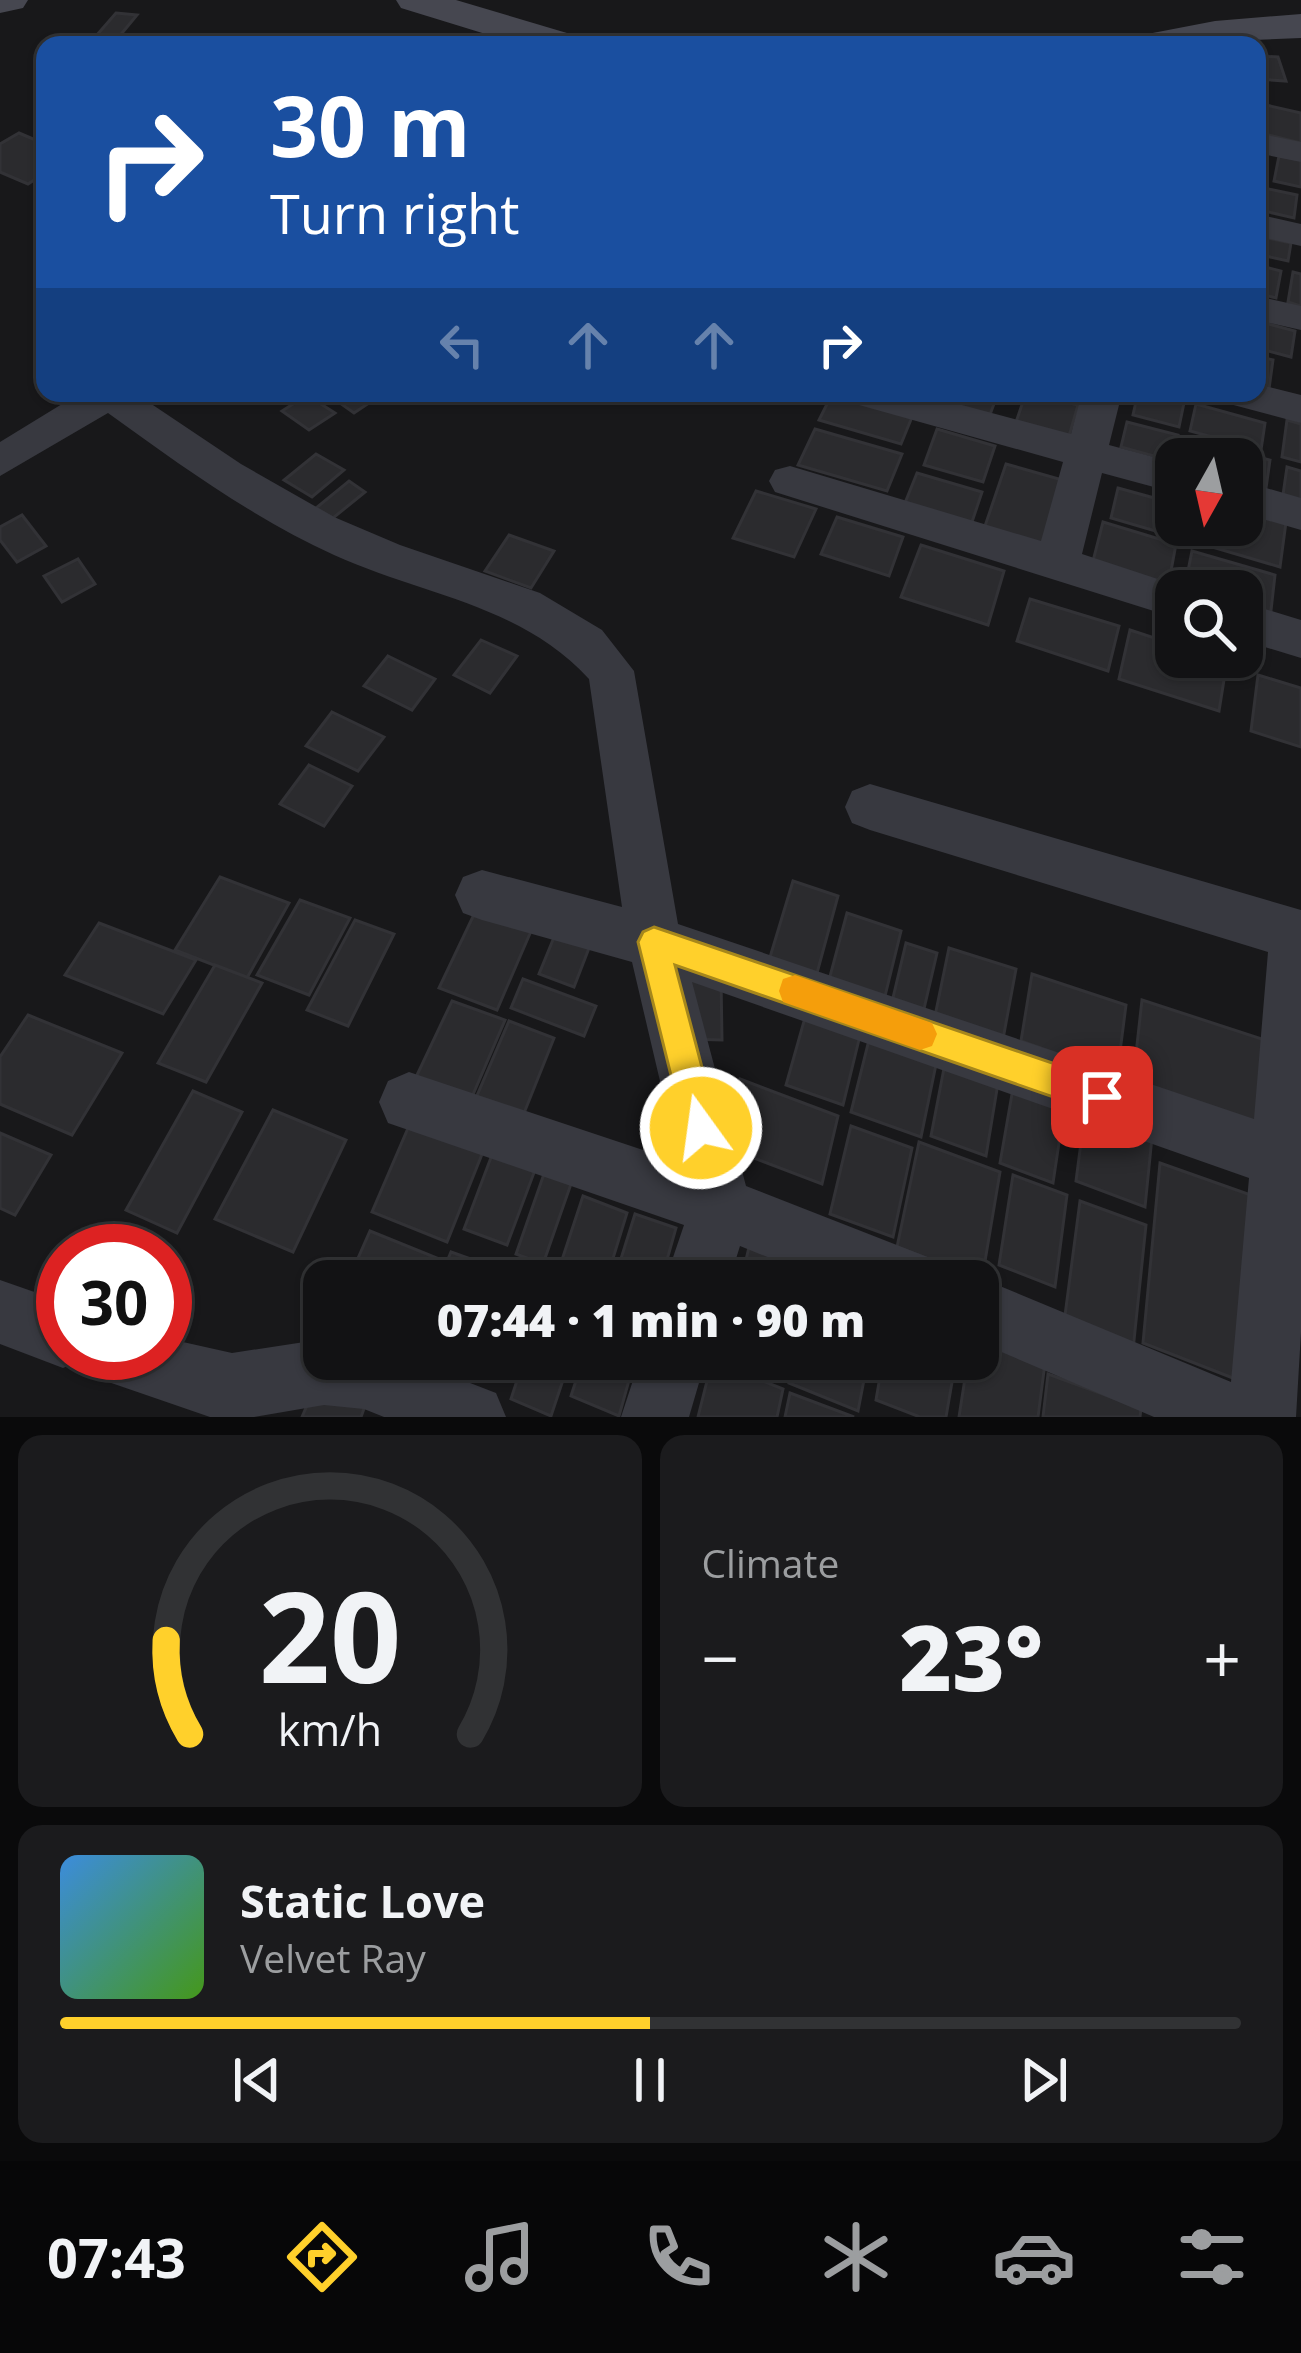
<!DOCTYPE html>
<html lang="en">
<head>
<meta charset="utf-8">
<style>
  :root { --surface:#121214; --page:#1b1b1d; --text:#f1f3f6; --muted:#9c9ea0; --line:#313234; --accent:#ffd02b }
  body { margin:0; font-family:"Open Sans",sans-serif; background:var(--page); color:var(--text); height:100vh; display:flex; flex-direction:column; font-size:45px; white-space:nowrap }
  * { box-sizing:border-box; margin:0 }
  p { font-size:39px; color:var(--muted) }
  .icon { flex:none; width:66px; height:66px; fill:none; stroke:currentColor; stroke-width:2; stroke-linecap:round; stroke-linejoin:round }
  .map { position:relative; height:1417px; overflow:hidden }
  .details { display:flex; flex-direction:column; gap:18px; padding:18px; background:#0a0a0b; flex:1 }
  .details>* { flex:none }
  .top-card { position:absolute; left:36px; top:36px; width:1230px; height:366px; border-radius:24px; box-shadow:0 3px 9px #0004,0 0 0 3px var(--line); background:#1a4fa0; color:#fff; overflow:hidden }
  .needle { width:78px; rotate:188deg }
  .buttons { position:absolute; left:1155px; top:438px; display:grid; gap:24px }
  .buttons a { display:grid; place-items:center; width:108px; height:108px; border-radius:24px; background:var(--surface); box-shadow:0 3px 9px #0004,0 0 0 3px var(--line); font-size:60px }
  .speed { position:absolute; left:36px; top:1224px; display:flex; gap:24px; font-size:60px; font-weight:700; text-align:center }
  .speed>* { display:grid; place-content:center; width:156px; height:156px; border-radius:50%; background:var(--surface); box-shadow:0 3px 9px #0004,0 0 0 3px var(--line); line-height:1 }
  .speed .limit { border:18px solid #d22; background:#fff; color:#111 }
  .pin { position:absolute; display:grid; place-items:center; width:102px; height:102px; color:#fff; margin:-51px; border-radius:24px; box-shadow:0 6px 18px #0006 }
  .me { position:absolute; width:132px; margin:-66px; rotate:346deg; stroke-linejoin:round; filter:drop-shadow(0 0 9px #0008) }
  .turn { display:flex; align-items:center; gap:42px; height:252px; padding:0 36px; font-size:54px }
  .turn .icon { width:156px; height:156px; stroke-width:2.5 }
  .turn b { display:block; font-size:84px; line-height:102px }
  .lanes { display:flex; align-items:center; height:114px; padding:0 36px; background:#0003; justify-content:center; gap:60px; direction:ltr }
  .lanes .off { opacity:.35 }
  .big { font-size:90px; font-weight:800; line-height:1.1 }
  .details .tile { flex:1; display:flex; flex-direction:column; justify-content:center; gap:18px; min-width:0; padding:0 42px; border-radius:24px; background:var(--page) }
  .details .dial { align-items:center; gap:0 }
  .dial svg { height:312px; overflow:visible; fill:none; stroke:var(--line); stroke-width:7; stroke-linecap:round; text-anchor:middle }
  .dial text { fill:var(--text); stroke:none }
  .song { display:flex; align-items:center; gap:36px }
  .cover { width:144px; height:144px; border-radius:18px; background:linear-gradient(135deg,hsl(210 70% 55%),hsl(100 70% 35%)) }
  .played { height:12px; border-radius:6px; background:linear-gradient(90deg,var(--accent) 50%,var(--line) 50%) }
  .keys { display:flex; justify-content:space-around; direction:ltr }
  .heat { display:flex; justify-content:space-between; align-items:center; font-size:66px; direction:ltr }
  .details .tiles { flex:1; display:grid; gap:18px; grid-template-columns:1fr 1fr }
  .tile:last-child { grid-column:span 2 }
  .trip { position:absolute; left:303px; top:1260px; width:696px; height:120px; border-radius:24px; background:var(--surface); box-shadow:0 3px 9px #0004,0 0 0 3px var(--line); font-weight:800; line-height:120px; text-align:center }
  .tabs { display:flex; height:192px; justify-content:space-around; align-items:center; background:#070708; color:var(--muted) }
  .tabs .icon { width:84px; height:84px }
  .tabs .selected { color:var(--accent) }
  .tabs b { font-size:54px; color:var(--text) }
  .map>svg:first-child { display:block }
  .building { fill:#2b2b2e; stroke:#323236; stroke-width:3 }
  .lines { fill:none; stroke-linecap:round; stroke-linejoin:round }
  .street { fill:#383940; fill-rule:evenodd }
  .secondary { fill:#464750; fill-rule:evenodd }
  .route { fill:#ffd02b; stroke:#a6871c; stroke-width:3 }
  .slow { fill:#f59e0b }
</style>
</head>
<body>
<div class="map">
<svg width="1301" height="1417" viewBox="0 0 1301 1417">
  <rect width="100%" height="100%" fill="#18181a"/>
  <!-- building -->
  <g class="building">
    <path d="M 116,13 L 137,15 L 118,38 L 96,36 Z"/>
    <path d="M 1257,56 L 1278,57 L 1286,81 L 1257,79 Z"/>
    <path d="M 1257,103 L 1301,113 L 1301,143 L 1257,132 Z"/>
    <path d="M 19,133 L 45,144 L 45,173 L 28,184 L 0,172 L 0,144 Z"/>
    <path d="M 1279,156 L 1301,160 L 1301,187 L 1274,181 Z"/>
    <path d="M 1264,188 L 1297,195 L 1294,218 L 1260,210 Z"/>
    <path d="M 1259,236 L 1291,243 L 1288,261 L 1257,254 Z"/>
    <path d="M 1257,265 L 1281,271 L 1276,298 L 1257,293 Z"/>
    <path d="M 1293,272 L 1301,274 L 1301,306 L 1288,302 Z"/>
    <path d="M 1257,321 L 1295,331 L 1291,357 L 1257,348 Z"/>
    <path d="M 1257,356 L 1273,360 L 1269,389 L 1257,386 Z"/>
    <path d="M 341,393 L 384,393 L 354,413 L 333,398 Z"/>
    <path d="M 933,393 L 998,393 L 988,420 L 928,403 Z"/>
    <path d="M 1026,393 L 1078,405 L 1067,443 L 1014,428 Z"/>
    <path d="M 1138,393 L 1185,398 L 1179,427 L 1133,415 Z"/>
    <path d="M 832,394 L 912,417 L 901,444 L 819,420 Z"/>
    <path d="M 307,395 L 335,413 L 309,430 L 282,411 Z"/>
    <path d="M 1196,404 L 1265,423 L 1261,450 L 1190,431 Z"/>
    <path d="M 1287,420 L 1301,424 L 1301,462 L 1282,457 Z"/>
    <path d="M 1127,422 L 1178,435 L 1172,461 L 1121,447 Z"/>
    <path d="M 815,429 L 902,454 L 887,491 L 798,465 Z"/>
    <path d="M 937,429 L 995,446 L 983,482 L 924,465 Z"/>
    <path d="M 1202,442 L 1270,460 L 1265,495 L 1242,488 L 1242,459 L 1198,459 Z"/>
    <path d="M 316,454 L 344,470 L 312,497 L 284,480 Z"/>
    <path d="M 1006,464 L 1066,481 L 1047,547 L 984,529 Z"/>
    <path d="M 1287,467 L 1301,471 L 1301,507 L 1282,502 Z"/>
    <path d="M 917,473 L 982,492 L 970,528 L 903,508 Z"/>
    <path d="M 349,481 L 365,492 L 333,518 L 316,508 Z"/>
    <path d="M 1118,488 L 1176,504 L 1176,537 L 1111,518 Z"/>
    <path d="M 756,491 L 816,509 L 794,557 L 733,538 Z"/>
    <path d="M 1242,510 L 1286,522 L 1280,567 L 1195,542 L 1198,525 L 1242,525 Z"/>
    <path d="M 22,515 L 46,546 L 17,562 L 0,540 L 0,527 Z"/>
    <path d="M 837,517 L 903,537 L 889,576 L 821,554 Z"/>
    <path d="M 1103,522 L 1176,544 L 1167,592 L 1091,569 Z"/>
    <path d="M 509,535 L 554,551 L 531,588 L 485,571 Z"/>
    <path d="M 921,545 L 1004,571 L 988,625 L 901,597 Z"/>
    <path d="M 1192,551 L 1275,575 L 1270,619 L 1242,611 L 1242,591 L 1184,591 Z"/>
    <path d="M 78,559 L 95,584 L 62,602 L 44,576 Z"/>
    <path d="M 1030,599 L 1119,626 L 1108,671 L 1017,641 Z"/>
    <path d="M 1130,630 L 1176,645 L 1176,657 L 1227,661 L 1219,711 L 1119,679 Z"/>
    <path d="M 481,640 L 517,656 L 490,693 L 454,675 Z"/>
    <path d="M 388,656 L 435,679 L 412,710 L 364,686 Z"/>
    <path d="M 1258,675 L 1301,688 L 1301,747 L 1251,731 Z"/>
    <path d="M 332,712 L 384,737 L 358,771 L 306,746 Z"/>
    <path d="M 309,765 L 352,786 L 324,826 L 280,804 Z"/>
    <path d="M 220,877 L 289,903 L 247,978 L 175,950 Z"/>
    <path d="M 793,881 L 838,896 L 814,984 L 767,967 Z"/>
    <path d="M 300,900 L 350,918 L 309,995 L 257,975 Z"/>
    <path d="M 479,904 L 534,924 L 497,1010 L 439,988 Z"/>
    <path d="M 847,913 L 901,931 L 884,1000 L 829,980 Z"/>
    <path d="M 355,920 L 394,934 L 348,1026 L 307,1010 Z"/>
    <path d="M 99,923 L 196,960 L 163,1014 L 65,975 Z"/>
    <path d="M 555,935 L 589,948 L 574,987 L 539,974 Z"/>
    <path d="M 906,943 L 937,953 L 923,1013 L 892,1002 Z"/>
    <path d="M 949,948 L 1016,969 L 1003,1039 L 935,1016 Z"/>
    <path d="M 215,965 L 262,983 L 206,1082 L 158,1063 Z"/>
    <path d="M 1032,974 L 1126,1005 L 1117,1075 L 1021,1041 Z"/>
    <path d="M 687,978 L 721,979 L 722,1040 L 686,1039 Z"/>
    <path d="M 523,979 L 596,1006 L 584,1036 L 511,1008 Z"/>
    <path d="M 810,1000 L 864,1019 L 843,1105 L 786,1085 Z"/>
    <path d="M 1142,1000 L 1265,1040 L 1260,1124 L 1133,1081 Z"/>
    <path d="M 452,1001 L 505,1020 L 465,1113 L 409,1092 Z"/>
    <path d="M 28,1015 L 122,1053 L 72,1135 L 0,1104 L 0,1057 Z"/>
    <path d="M 509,1021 L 554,1038 L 520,1123 L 473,1105 Z"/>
    <path d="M 872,1028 L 939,1050 L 921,1137 L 851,1112 Z"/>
    <path d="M 946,1058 L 999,1077 L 986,1156 L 931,1136 Z"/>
    <path d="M 1015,1077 L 1066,1096 L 1053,1183 L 1000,1163 Z"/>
    <path d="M 740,1079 L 838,1116 L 822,1184 L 720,1145 Z"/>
    <path d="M 193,1091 L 242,1112 L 177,1233 L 126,1210 Z"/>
    <path d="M 1086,1104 L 1153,1127 L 1145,1207 L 1076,1181 Z"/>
    <path d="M 273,1110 L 346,1140 L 293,1252 L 215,1219 Z"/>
    <path d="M 415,1112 L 488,1139 L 447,1242 L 372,1212 Z"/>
    <path d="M 851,1126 L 912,1148 L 893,1237 L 830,1214 Z"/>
    <path d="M 0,1133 L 51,1155 L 15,1215 L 0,1208 Z"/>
    <path d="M 919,1142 L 1000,1172 L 982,1279 L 897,1247 Z"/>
    <path d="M 492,1155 L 535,1170 L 507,1245 L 464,1229 Z"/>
    <path d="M 1160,1163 L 1265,1200 L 1256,1387 L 1143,1343 Z"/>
    <path d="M 544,1174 L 571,1184 L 543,1264 L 516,1254 Z"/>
    <path d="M 1013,1175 L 1067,1195 L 1055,1287 L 999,1265 Z"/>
    <path d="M 583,1196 L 627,1213 L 606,1281 L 582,1281 L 558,1272 Z"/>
    <path d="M 1080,1201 L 1146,1225 L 1133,1350 L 1064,1323 Z"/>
    <path d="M 635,1214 L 676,1228 L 661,1281 L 614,1281 Z"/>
    <path d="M 370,1231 L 437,1258 L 427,1281 L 348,1281 Z"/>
    <path d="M 750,1243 L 807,1264 L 803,1281 L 741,1281 Z"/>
    <path d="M 451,1252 L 479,1262 L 472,1281 L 439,1281 Z"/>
    <path d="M 978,1338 L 1045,1363 L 1038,1417 L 959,1417 L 968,1359 L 978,1359 Z"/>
    <path d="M 524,1359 L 570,1359 L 551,1416 L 511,1399 Z"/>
    <path d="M 583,1359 L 635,1359 L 619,1416 L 571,1396 Z"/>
    <path d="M 795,1359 L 868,1359 L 858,1411 L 789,1383 Z"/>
    <path d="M 883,1359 L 956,1359 L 946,1417 L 920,1417 L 876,1400 Z"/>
    <path d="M 712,1361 L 783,1389 L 777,1417 L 698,1417 Z"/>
    <path d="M 1048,1374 L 1141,1408 L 1140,1417 L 1043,1417 Z"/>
    <path d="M 318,1380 L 367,1400 L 361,1417 L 302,1417 Z"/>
    <path d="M 790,1393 L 854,1417 L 785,1417 Z"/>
  </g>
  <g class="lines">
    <!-- street -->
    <g class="street">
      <path d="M 1257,133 L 1301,142 L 1301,162 L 1257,153 Z"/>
      <path d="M 1257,214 L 1301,224 L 1301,246 L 1257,236 Z"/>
      <path d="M 1257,296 L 1301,306 L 1301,330 L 1257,320 Z"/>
      <path d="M 1257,384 L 1301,395 L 1301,423 L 1226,403 L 1220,393 L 1257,393 Z"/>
      <path d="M 80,393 L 135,393 L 241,464 L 334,517 L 400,545 L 540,593 L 602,630 L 634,671 L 678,924 L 1254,1119 L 1268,952 L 870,830 L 852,823 L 845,807 L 852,791 L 870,784 L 1301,910 L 1301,1332 L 1296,1417 L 1154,1417 L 978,1342 L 978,1281 L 967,1281 L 978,1277 L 1231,1382 L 1249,1178 L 692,982 L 746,1186 L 930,1258 L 939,1281 L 827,1281 L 740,1246 L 729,1281 L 665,1281 L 684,1225 L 388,1123 L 379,1102 L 388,1081 L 409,1072 L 679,1162 L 632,962 L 482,920 L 463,913 L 455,895 L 463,877 L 482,870 L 622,907 L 589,679 C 520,604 422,595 334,555 C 253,518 180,465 108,413 L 0,476 L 0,442 Z"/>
      <path d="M 846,393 L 917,393 L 1071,434 L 1082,393 L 1122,393 L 1109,445 L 1176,463 L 1176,493 L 1102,473 L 1082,554 L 1194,591 L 1176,591 L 1176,618 L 775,492 L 769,481 L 775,470 L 790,466 L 1041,541 L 1063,462 L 852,403 Z"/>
      <path d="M 1242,481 L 1301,498 L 1301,530 L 1242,513 Z"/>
      <path d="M 1242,602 L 1301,620 L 1301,658 L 1242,640 Z"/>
      <path d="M 0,1280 L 63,1302 L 63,1353 L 165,1353 L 165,1338 L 232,1353 L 324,1339 L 324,1359 L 408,1359 L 496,1393 L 506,1417 L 384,1417 L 364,1409 L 324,1405 L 254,1417 L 210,1417 L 91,1376 L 84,1359 L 63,1368 L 0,1344 Z"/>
      <path d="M 640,1359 L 706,1359 L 689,1417 L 621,1417 Z"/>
    </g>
    <!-- secondary -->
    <g class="secondary">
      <path d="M 0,0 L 28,0 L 23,8 L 0,13 Z"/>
      <path d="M 396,0 L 456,0 L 577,36 L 583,45 L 521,45 L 401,8 Z"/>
      <path d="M 1301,14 L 1301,38 L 1131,45 L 1137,36 L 1215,21 Z"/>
    </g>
  </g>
  <!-- route -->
  <path class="route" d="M 654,927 L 1102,1080 L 1114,1085 L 1119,1097 L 1114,1109 L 1102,1114 L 675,965 L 718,1128 L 713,1140 L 701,1145 L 689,1140 L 684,1128 L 638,942 L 643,932 Z"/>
  <!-- slow -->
  <path class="slow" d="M 795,975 L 932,1023 L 937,1034 L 932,1046 L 920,1050 L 783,1002 L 779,991 L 783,979 Z"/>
</svg>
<div class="buttons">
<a><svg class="needle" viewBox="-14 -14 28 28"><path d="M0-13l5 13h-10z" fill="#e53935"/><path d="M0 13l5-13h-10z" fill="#9c9ea0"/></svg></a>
<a><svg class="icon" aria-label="search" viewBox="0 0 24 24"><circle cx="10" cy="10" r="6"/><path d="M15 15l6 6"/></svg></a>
</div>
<div class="speed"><div class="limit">30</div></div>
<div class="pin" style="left:1102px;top:1097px;background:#d93025"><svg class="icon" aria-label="arrive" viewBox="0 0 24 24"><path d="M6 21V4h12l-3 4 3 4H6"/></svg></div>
<svg class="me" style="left:701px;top:1128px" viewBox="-20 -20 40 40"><circle r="17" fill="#ffd02b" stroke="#fff" stroke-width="3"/><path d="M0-11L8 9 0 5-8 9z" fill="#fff"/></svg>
<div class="trip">07:44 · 1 min · 90 m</div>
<div class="top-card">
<div class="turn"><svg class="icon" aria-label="right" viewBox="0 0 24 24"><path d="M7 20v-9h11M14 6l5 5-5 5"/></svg><div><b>30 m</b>Turn right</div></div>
<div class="lanes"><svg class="icon off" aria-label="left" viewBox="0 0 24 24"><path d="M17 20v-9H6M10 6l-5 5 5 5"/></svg><svg class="icon off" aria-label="ahead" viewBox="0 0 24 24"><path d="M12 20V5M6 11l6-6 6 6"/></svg><svg class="icon off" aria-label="ahead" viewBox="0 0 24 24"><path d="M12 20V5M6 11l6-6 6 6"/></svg><svg class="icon" aria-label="right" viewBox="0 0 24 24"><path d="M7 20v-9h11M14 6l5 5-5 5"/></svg></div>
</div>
</div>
<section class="details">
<div class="tiles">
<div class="tile dial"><svg viewBox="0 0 100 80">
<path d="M14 69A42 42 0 1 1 86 69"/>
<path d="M14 69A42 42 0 0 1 8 45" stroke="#ffd02b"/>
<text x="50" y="56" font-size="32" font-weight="700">20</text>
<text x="50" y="72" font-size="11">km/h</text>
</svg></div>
<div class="tile"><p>Climate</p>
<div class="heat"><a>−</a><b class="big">23°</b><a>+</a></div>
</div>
<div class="tile">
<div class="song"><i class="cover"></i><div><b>Static Love</b><p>Velvet Ray</p></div></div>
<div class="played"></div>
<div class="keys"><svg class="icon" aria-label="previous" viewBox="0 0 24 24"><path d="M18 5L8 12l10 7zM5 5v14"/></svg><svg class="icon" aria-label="pause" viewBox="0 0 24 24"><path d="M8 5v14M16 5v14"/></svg><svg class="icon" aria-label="next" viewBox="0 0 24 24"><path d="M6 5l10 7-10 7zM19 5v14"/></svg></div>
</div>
</div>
</section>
<nav class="tabs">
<b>07:43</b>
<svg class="icon selected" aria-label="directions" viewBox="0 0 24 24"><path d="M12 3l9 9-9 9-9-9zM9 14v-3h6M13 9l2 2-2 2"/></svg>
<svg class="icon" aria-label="music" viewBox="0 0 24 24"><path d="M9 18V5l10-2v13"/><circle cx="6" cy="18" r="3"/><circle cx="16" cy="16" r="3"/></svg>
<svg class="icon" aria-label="phone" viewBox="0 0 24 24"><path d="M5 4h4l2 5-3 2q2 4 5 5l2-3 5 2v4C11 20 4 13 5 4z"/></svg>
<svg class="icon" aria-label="climate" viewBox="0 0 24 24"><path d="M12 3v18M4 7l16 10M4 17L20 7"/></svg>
<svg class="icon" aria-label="car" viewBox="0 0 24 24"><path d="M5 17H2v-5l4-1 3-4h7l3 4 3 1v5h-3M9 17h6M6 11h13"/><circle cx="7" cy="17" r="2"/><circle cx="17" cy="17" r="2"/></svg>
<svg class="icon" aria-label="filters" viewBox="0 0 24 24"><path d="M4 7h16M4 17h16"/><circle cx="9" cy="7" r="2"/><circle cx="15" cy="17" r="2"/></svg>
</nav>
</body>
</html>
